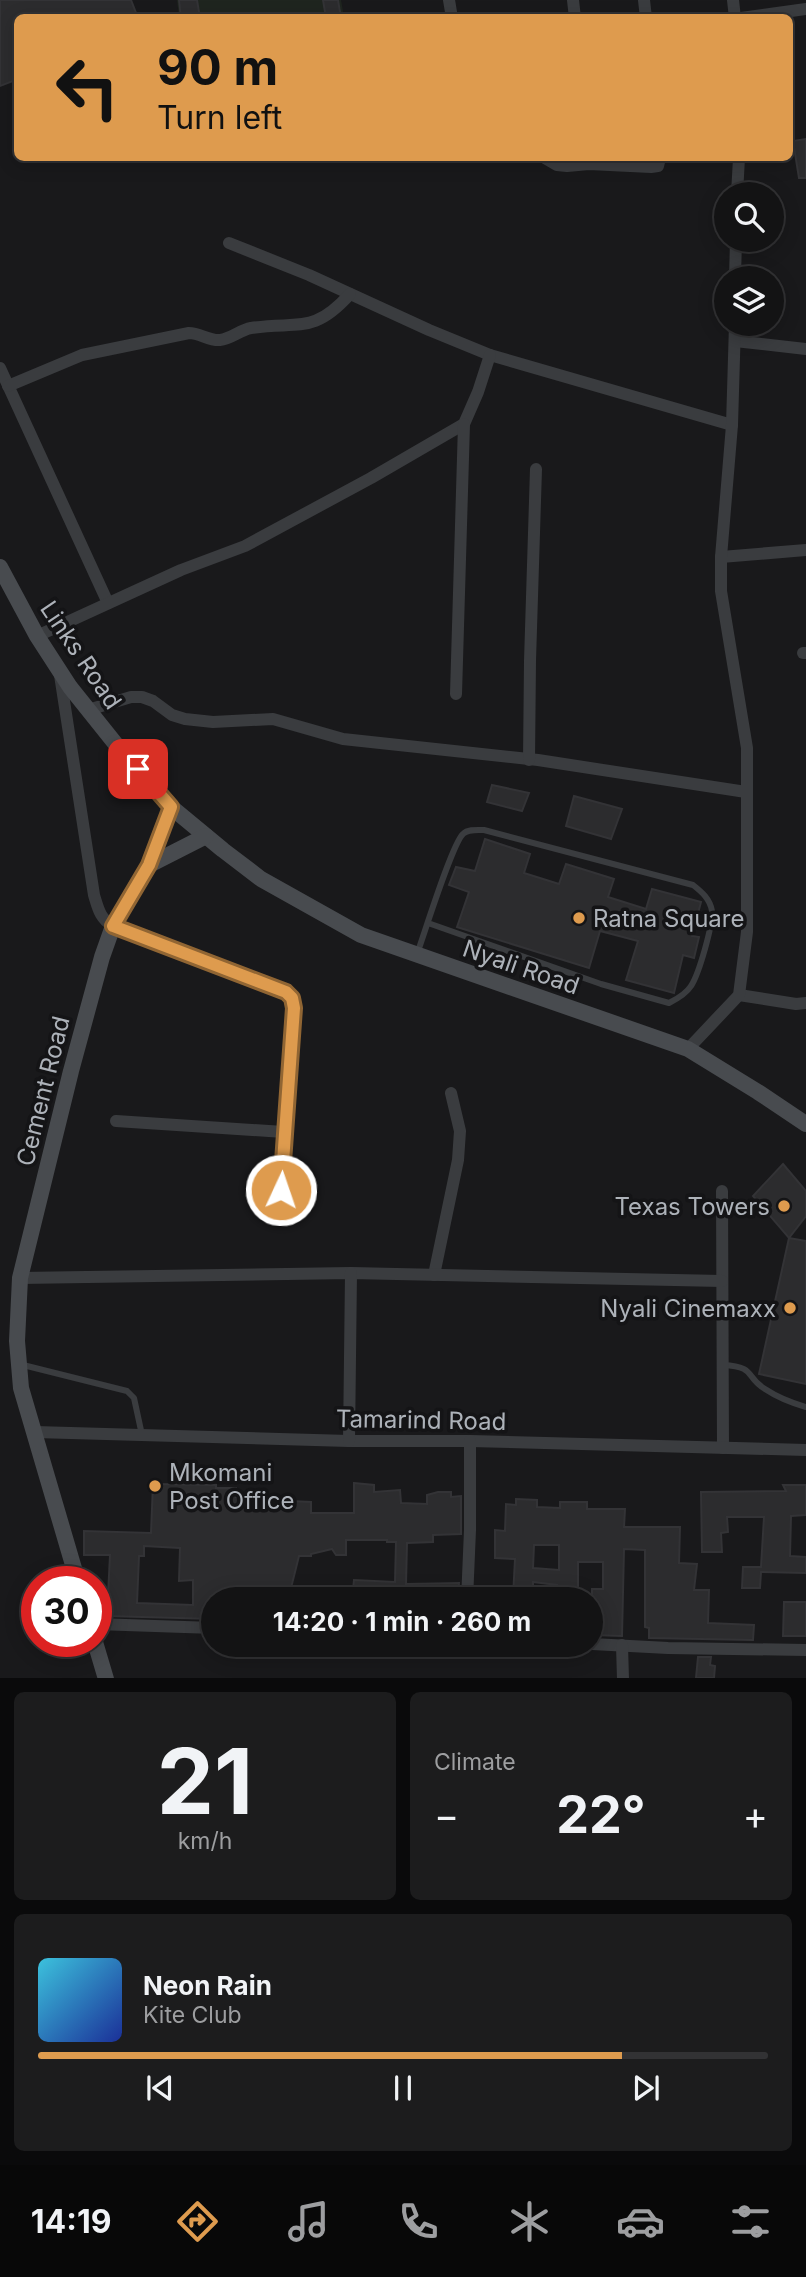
<!DOCTYPE html>
<html lang="en">
<head>
<meta charset="utf-8">
<style>
  :root { --surface:#131314; --page:#1c1c1d; --text:#f1f3f6; --muted:#9d9ea0; --line:#323234; --accent:#de9b4e }
  body { margin:0; font-family:Inter,sans-serif; background:var(--page); color:var(--text); height:100vh; display:flex; flex-direction:column; font-size:26px; white-space:nowrap }
  * { box-sizing:border-box; margin:0 }
  p { font-size:23px; color:var(--muted) }
  .icon { flex:none; width:38px; height:38px; fill:none; stroke:currentColor; stroke-width:2; stroke-linecap:round; stroke-linejoin:round }
  .map { position:relative; height:1678px; overflow:hidden }
  .panel { display:flex; flex-direction:column; gap:14px; padding:14px; background:#0a0a0b; flex:1 }
  .panel>* { flex:none }
  .top-card { position:absolute; left:14px; top:14px; width:779px; height:147px; border-radius:10px; box-shadow:0 4px 18px #0003,0 0 0 2px var(--line); background:#de9b4e; color:#111; overflow:hidden }
  .fabs { position:absolute; left:714px; top:182px; display:grid; gap:14px }
  .fabs a { display:grid; place-items:center; width:70px; height:70px; border-radius:50%; background:var(--surface); box-shadow:0 4px 18px #0003,0 0 0 2px var(--line); font-size:35px }
  .speed { position:absolute; left:21px; top:1566px; display:flex; gap:14px; font-size:35px; font-weight:700; text-align:center }
  .speed>* { display:grid; place-content:center; width:91px; height:91px; border-radius:50%; background:var(--surface); box-shadow:0 4px 18px #0003,0 0 0 2px var(--line); line-height:1 }
  .speed .limit { border:10px solid #d22; background:#fff; color:#111 }
  .pin { position:absolute; display:grid; place-items:center; width:60px; height:60px; color:#fff; margin:-30px; border-radius:14px; box-shadow:0 4px 10px #0006 }
  .me { position:absolute; width:77px; margin:-38px; rotate:3deg; stroke-linejoin:round; filter:drop-shadow(0 0 5px #0008) }
  .turn { display:flex; align-items:center; gap:24px; height:147px; padding:0 28px; font-size:32px }
  .turn .icon { width:91px; height:91px; stroke-width:2.5 }
  .turn b { display:block; font-size:49px; line-height:60px }
  .big { font-size:52px; font-weight:700; line-height:1.1 }
  .panel .card { flex:1; display:flex; flex-direction:column; justify-content:center; gap:10px; min-width:0; padding:0 24px; border-radius:10px; background:var(--page) }
  .panel .dial { align-items:center; gap:0 }
  .dial b { font-size:91px; line-height:1 }
  .song { display:flex; align-items:center; gap:21px }
  .cover { width:84px; height:84px; border-radius:10px; background:linear-gradient(135deg,hsl(190 70% 55%),hsl(230 70% 35%)) }
  .played { height:7px; border-radius:4px; background:linear-gradient(90deg,var(--accent) 80%,var(--line) 80%) }
  .keys { display:flex; justify-content:space-around; direction:ltr }
  .heat { display:flex; justify-content:space-between; align-items:center; font-size:38px; direction:ltr }
  .panel .tiles { flex:1; display:grid; gap:14px; grid-template-columns:1fr 1fr }
  .card:last-child { grid-column:span 2 }
  .trip { position:absolute; left:201px; top:1587px; width:402px; height:70px; border-radius:35px; background:var(--surface); box-shadow:0 4px 18px #0003,0 0 0 2px var(--line); font-weight:700; line-height:70px; text-align:center }
  .dock { display:flex; height:112px; justify-content:space-around; align-items:center; background:#080808; color:var(--muted) }
  .dock .icon { width:49px; height:49px }
  .dock .selected { color:var(--accent) }
  .dock b { font-size:32px; color:var(--text) }
  .map>svg:first-child { display:block }
  .green { fill:#1f251f }
  .building { fill:#2c2c2e; stroke:#333336; stroke-width:2; fill-rule:evenodd }
  .lines { fill:none; stroke-linecap:round; stroke-linejoin:round }
  .lane { stroke:#3a3c3f; stroke-width:6 }
  .street { stroke:#3a3c3f; stroke-width:12 }
  .secondary { stroke:#484b4f; stroke-width:16 }
  .route-casing { stroke:#906533; stroke-width:18 }
  .route { stroke:#de9b4e; stroke-width:12 }
  .poi-dot { fill:#de9b4e; stroke:#141416; stroke-width:2.5 }
  .labels { text-anchor:middle; dominant-baseline:central; stroke-width:7; stroke-linejoin:round; paint-order:stroke }
  .street-label { font-size:24px; fill:#adb2b9; stroke:#141416 }
  .poi-label { font-size:24px; fill:#adb2b9; stroke:#141416; text-anchor:start }
</style>
</head>
<body>
<div class="map">
<svg width="806" height="1679" viewBox="0 0 806 1679">
  <rect width="100%" height="100%" fill="#19191b"/>
  <!-- green -->
  <path class="green" d="M 177,0 L 341,0 L 344,17 L 179,17 Z"/>
  <!-- building -->
  <g class="building">
    <path d="M 0,0 L 131,0 L 138,18 L 18,18 L 18,79 L 0,86 Z"/>
    <path d="M 179,0 L 197,0 L 200,18 L 181,18 Z"/>
    <path d="M 323,0 L 338,0 L 341,18 L 326,18 Z"/>
    <path d="M 806,139 L 806,178 L 799,178 L 793,141 Z"/>
    <path d="M 492,785 L 529,793 L 522,811 L 487,802 Z"/>
    <path d="M 574,796 L 622,809 L 611,839 L 566,826 Z"/>
    <path d="M 485,839 L 530,854 L 524,873 L 559,884 L 566,864 L 614,879 L 608,897 L 646,909 L 652,889 L 701,902 L 692,936 L 699,937 L 694,958 L 683,955 L 674,993 L 626,980 L 638,941 L 600,931 L 589,968 L 457,927 L 469,892 L 449,885 L 456,867 L 475,871 Z"/>
    <path d="M 783,1164 L 806,1191 L 806,1216 L 789,1238 L 753,1196 Z"/>
    <path d="M 789,1238 L 806,1241 L 806,1384 L 759,1374 Z"/>
    <path d="M 354,1483 L 374,1485 L 374,1492 L 400,1490 L 401,1503 L 427,1504 L 427,1495 L 438,1492 L 451,1492 L 451,1497 L 461,1496 L 461,1534 L 433,1535 L 433,1542 L 407,1543 L 406,1584 L 459,1583 L 458,1600 L 352,1600 L 354,1580 L 395,1582 L 396,1542 L 387,1542 L 387,1540 L 346,1540 L 346,1555 L 336,1555 L 332,1549 L 311,1554 L 311,1556 L 299,1556 L 288,1600 L 277,1600 L 278,1590 L 228,1590 L 228,1600 L 214,1600 L 214,1619 L 107,1616 L 110,1555 L 84,1555 L 84,1531 L 151,1533 L 153,1484 L 216,1485 L 216,1488 L 236,1488 L 236,1497 L 241,1497 L 241,1505 L 289,1505 L 290,1501 L 311,1502 L 311,1513 L 354,1513 ZM 144,1546 L 180,1548 L 179,1581 L 193,1580 L 193,1605 L 137,1603 L 139,1556 L 144,1556 Z"/>
    <path d="M 783,1485 L 806,1485 L 806,1515 L 791,1516 L 790,1556 L 806,1557 L 806,1573 L 761,1572 L 760,1588 L 742,1588 L 743,1567 L 761,1567 L 764,1517 L 727,1517 L 728,1532 L 721,1533 L 722,1552 L 702,1552 L 701,1492 L 786,1491 Z"/>
    <path d="M 516,1499 L 537,1500 L 537,1507 L 560,1508 L 560,1502 L 587,1502 L 587,1509 L 625,1509 L 624,1527 L 680,1527 L 679,1563 L 697,1564 L 694,1590 L 709,1590 L 708,1623 L 754,1625 L 753,1640 L 649,1638 L 649,1628 L 645,1627 L 645,1550 L 624,1549 L 622,1636 L 592,1635 L 592,1589 L 603,1589 L 603,1562 L 578,1562 L 578,1600 L 557,1600 L 557,1585 L 533,1582 L 533,1598 L 513,1597 L 515,1559 L 495,1558 L 495,1530 L 505,1531 L 506,1504 L 516,1505 ZM 534,1545 L 559,1545 L 559,1570 L 533,1568 Z"/>
    <path d="M 784,1602 L 806,1602 L 806,1636 L 783,1636 Z"/>
    <path d="M 698,1657 L 711,1657 L 710,1665 L 715,1666 L 714,1678 L 696,1678 Z"/>
  </g>
  <g class="lines">
    <!-- lane -->
    <g class="lane">
      <path d="M 417,954 C 424,935 452,844 463,834 C 468,829 477,830 484,830 L 693,885 C 702,892 710,899 712,911 C 713,925 699,974 691,986 C 686,994 677,999 669,1003 L 601,984 L 428,923"/>
      <path d="M 19,1364 L 127,1391 L 134,1398 L 142,1435"/>
      <path d="M 723,1365 C 757,1367 744,1376 765,1389 C 777,1397 792,1403 806,1407"/>
    </g>
    <!-- street -->
    <g class="street">
      <path d="M 449,0 L 452,18"/>
      <path d="M 573,0 L 575,18"/>
      <path d="M 644,0 L 646,18"/>
      <path d="M 733,0 L 735,18"/>
      <path d="M 741,18 L 806,9"/>
      <path d="M 545,158 L 557,165 L 567,166 L 589,164 L 651,167 L 658,166 L 660,158"/>
      <path d="M 737,194 L 739,158"/>
      <path d="M 229,243 L 309,275 L 429,330 L 490,355 L 732,425"/>
      <path d="M 735,278 L 736,240"/>
      <path d="M 735,341 L 806,349"/>
      <path d="M 0,368 L 108,603"/>
      <path d="M 8,386 L 82,355 L 189,333 C 200,333 209,341 220,340 C 231,339 240,330 251,328 C 299,321 313,335 350,294"/>
      <path d="M 721,557 L 806,550"/>
      <path d="M 37,636 L 181,570 L 245,546 L 371,478 L 464,424 L 478,392 L 490,355"/>
      <path d="M 803,653 L 806,653"/>
      <path d="M 60,675 L 94,895 C 98,908 100,919 113,926 L 286,992 L 292,998 L 294,1008 L 281,1190"/>
      <path d="M 456,694 L 464,424"/>
      <path d="M 88,710 L 131,697 L 142,697 L 153,701 L 172,715 L 185,719 L 213,722 L 273,719 L 343,739 L 538,760 L 746,792"/>
      <path d="M 529,760 L 530,661 L 536,469"/>
      <path d="M 739,995 L 796,1004 L 806,1003"/>
      <path d="M 688,1049 L 739,995 L 747,932 L 747,748 L 721,591 L 721,557 L 732,425 L 735,324"/>
      <path d="M 116,1121 L 284,1132"/>
      <path d="M 722,1191 L 723,1448"/>
      <path d="M 434,1275 L 458,1160 L 460,1131 L 451,1093"/>
      <path d="M 20,1278 L 351,1273 L 722,1281"/>
      <path d="M 35,1432 L 349,1441 L 470,1441 L 806,1450"/>
      <path d="M 349,1441 L 351,1273"/>
      <path d="M 467,1600 L 470,1530 L 470,1441"/>
      <path d="M 96,1624 L 214,1628"/>
      <path d="M 592,1644 L 668,1648 L 806,1650"/>
      <path d="M 622,1645 L 623,1679"/>
    </g>
    <!-- secondary -->
    <g class="secondary">
      <path d="M 0,567 L 37,636 L 70,687 L 122,752 L 171,807 L 223,850 L 261,879 L 361,935 L 688,1049 L 758,1092 L 806,1124"/>
      <path d="M 149,865 L 206,836"/>
      <path d="M 78,1582 L 21,1388 L 17,1341 L 20,1278 L 71,1071 L 102,957 L 113,926 L 149,865 L 171,807"/>
      <path d="M 95,1642 L 106,1679"/>
    </g>
  </g>
  <g class="lines">
    <defs>
      <path id="route" d="M 138,769 L 171,807 L 149,865 L 113,926 L 286,992 L 292,998 L 294,1008 L 281,1190"/>
    </defs>
    <!-- route casing -->
    <use href="#route" class="route-casing"/>
    <!-- route -->
    <use href="#route" class="route"/>
  </g>
  <!-- markers -->
  <g class="poi-dot">
    <circle cx="579" cy="918" r="7"/>
    <circle cx="784" cy="1206" r="7"/>
    <circle cx="790" cy="1308" r="7"/>
    <circle cx="155" cy="1486" r="7"/>
  </g>
  <g class="labels">
    <!-- street labels -->
    <g class="street-label">
      <text transform="translate(81 655) rotate(56)">Links Road</text>
      <text transform="translate(521 967) rotate(19)">Nyali Road</text>
      <text transform="translate(43 1091) rotate(-76)">Cement Road</text>
      <text transform="translate(421 1420) rotate(1)">Tamarind Road</text>
    </g>
    <!-- poi labels -->
    <g class="poi-label">
      <text x="593" y="918">Ratna Square</text>
      <text x="770" y="1206" text-anchor="end">Texas Towers</text>
      <text x="776" y="1308" text-anchor="end">Nyali Cinemaxx</text>
      <text x="169" y="1472">Mkomani<tspan x="169" dy="28">Post Office</tspan></text>
    </g>
  </g>
</svg>
<div class="fabs">
<a><svg class="icon" aria-label="search" viewBox="0 0 24 24"><circle cx="10" cy="10" r="6"/><path d="M15 15l6 6"/></svg></a>
<a><svg class="icon" aria-label="layers" viewBox="0 0 24 24"><path d="M12 4l9 5-9 5-9-5zM3 14l9 5 9-5"/></svg></a>
</div>
<div class="speed"><div class="limit">30</div></div>
<div class="pin" style="left:138px;top:769px;background:#d93025"><svg class="icon" aria-label="arrive" viewBox="0 0 24 24"><path d="M6 21V4h12l-3 4 3 4H6"/></svg></div>
<svg class="me" style="left:281px;top:1190px" viewBox="-20 -20 40 40"><circle r="17" fill="#de9b4e" stroke="#fff" stroke-width="3"/><path d="M0-11L8 9 0 5-8 9z" fill="#fff"/></svg>
<div class="trip">14:20 · 1 min · 260 m</div>
<div class="top-card">
<div class="turn"><svg class="icon" aria-label="left" viewBox="0 0 24 24"><path d="M17 20v-9H6M10 6l-5 5 5 5"/></svg><div><b>90 m</b>Turn left</div></div>
</div>
</div>
<section class="panel">
<div class="tiles">
<div class="card dial"><b>21</b><p>km/h</p></div>
<div class="card"><p>Climate</p>
<div class="heat"><a>−</a><b class="big">22°</b><a>+</a></div>
</div>
<div class="card">
<div class="song"><i class="cover"></i><div><b>Neon Rain</b><p>Kite Club</p></div></div>
<div class="played"></div>
<div class="keys"><svg class="icon" aria-label="previous" viewBox="0 0 24 24"><path d="M18 5L8 12l10 7zM5 5v14"/></svg><svg class="icon" aria-label="pause" viewBox="0 0 24 24"><path d="M8 5v14M16 5v14"/></svg><svg class="icon" aria-label="next" viewBox="0 0 24 24"><path d="M6 5l10 7-10 7zM19 5v14"/></svg></div>
</div>
</div>
</section>
<nav class="dock">
<b>14:19</b>
<svg class="icon selected" aria-label="directions" viewBox="0 0 24 24"><path d="M12 3l9 9-9 9-9-9zM9 14v-3h6M13 9l2 2-2 2"/></svg>
<svg class="icon" aria-label="music" viewBox="0 0 24 24"><path d="M9 18V5l10-2v13"/><circle cx="6" cy="18" r="3"/><circle cx="16" cy="16" r="3"/></svg>
<svg class="icon" aria-label="phone" viewBox="0 0 24 24"><path d="M5 4h4l2 5-3 2q2 4 5 5l2-3 5 2v4C11 20 4 13 5 4z"/></svg>
<svg class="icon" aria-label="climate" viewBox="0 0 24 24"><path d="M12 3v18M4 7l16 10M4 17L20 7"/></svg>
<svg class="icon" aria-label="car" viewBox="0 0 24 24"><path d="M5 17H2v-5l4-1 3-4h7l3 4 3 1v5h-3M9 17h6M6 11h13"/><circle cx="7" cy="17" r="2"/><circle cx="17" cy="17" r="2"/></svg>
<svg class="icon" aria-label="filters" viewBox="0 0 24 24"><path d="M4 7h16M4 17h16"/><circle cx="9" cy="7" r="2"/><circle cx="15" cy="17" r="2"/></svg>
</nav>
</body>
</html>
